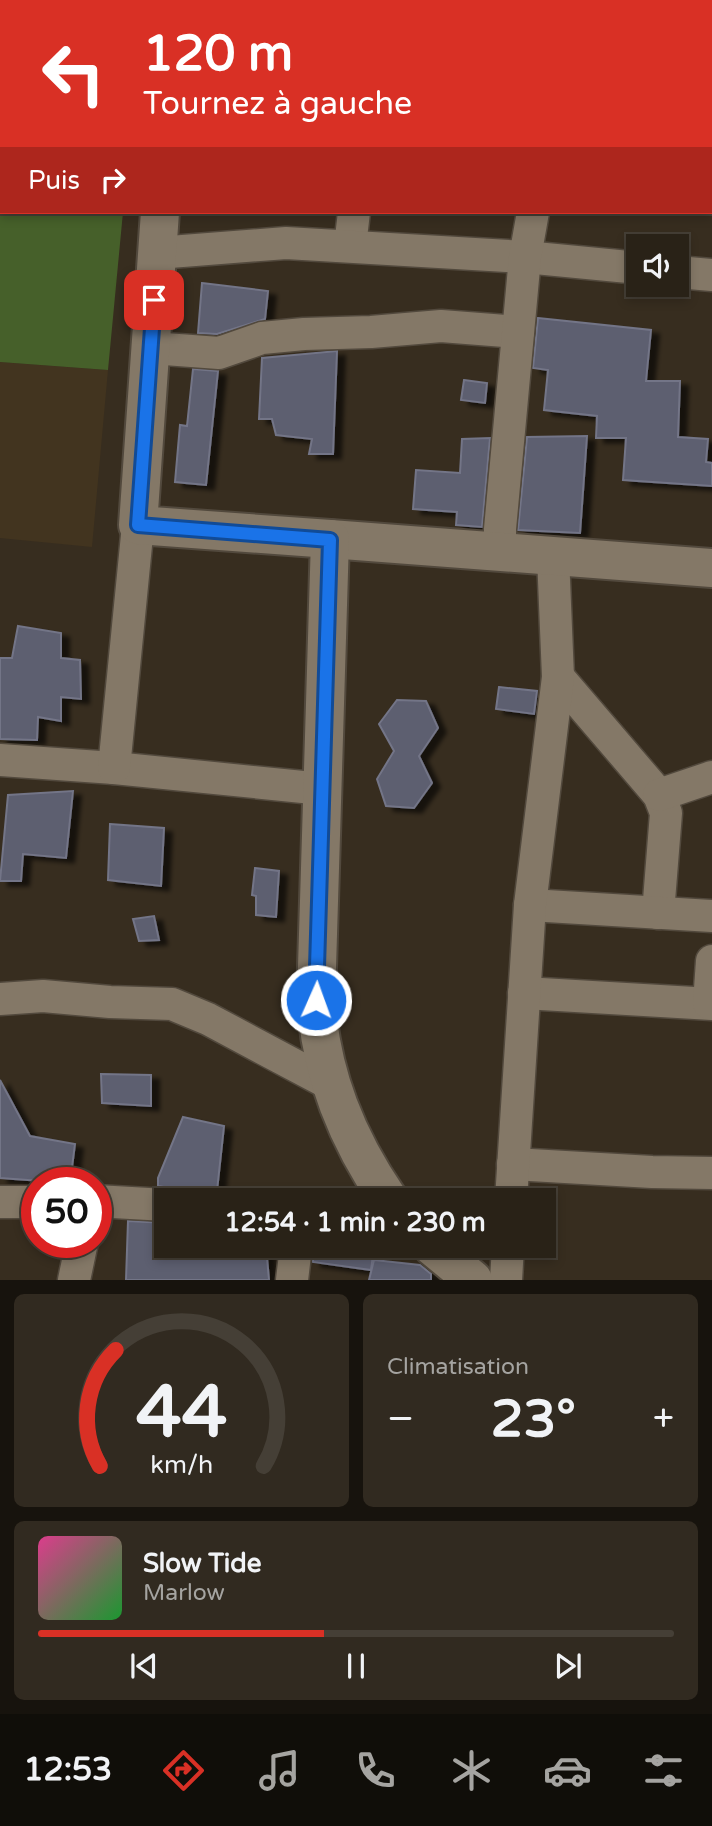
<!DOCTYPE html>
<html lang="fr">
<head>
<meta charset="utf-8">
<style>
  :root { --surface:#292217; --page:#312a20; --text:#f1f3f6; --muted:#a5a4a1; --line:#453f36; --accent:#d93025 }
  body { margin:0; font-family:"Varela Round",sans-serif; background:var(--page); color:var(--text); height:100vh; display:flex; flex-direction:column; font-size:26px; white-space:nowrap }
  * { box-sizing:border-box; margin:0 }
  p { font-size:23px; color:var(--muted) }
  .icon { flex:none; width:38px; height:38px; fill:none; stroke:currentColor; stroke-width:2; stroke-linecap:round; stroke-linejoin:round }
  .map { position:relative; height:1280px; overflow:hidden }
  .panel { display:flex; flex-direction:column; gap:14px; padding:14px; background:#17130d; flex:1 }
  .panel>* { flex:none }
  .banner { position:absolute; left:0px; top:0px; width:712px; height:214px; box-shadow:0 4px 10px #0003,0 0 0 2px var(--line); background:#d93025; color:#fff; overflow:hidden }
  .tools { position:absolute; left:626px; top:234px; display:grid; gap:14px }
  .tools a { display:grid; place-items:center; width:63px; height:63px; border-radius:0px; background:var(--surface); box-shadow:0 4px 10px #0003,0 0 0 2px var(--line); font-size:35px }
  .speed { position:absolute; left:21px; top:1167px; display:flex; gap:14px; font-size:35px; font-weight:700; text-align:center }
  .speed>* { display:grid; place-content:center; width:91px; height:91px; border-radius:50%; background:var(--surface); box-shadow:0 4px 10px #0003,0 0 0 2px var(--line); line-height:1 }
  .speed .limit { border:10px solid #d22; background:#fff; color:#111 }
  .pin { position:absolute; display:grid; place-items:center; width:60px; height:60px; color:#fff; margin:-30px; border-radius:14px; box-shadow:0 4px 10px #0006 }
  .me { position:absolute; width:77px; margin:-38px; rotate:2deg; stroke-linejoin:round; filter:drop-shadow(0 0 5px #0008) }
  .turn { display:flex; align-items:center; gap:24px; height:147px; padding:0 28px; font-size:32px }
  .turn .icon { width:91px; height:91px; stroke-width:2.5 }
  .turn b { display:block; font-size:49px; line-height:60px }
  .then { display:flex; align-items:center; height:66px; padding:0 28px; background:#0003; gap:14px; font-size:26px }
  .big { font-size:52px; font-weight:800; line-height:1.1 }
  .panel .widget { flex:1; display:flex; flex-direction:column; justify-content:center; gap:10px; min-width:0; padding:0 24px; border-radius:10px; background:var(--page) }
  .panel .dial { align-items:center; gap:0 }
  .dial svg { height:182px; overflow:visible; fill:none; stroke:var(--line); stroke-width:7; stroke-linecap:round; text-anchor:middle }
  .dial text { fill:var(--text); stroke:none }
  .song { display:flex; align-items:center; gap:21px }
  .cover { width:84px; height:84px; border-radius:10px; background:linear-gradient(135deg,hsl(330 70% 55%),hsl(130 70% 35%)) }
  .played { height:7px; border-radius:4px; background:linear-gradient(90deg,var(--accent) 45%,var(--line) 45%) }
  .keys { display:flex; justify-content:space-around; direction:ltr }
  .heat { display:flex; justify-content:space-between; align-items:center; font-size:38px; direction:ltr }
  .panel .tiles { flex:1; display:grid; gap:14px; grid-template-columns:1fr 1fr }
  .widget:last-child { grid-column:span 2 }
  .trip { position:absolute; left:154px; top:1188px; width:402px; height:70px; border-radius:0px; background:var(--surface); box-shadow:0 4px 10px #0003,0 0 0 2px var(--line); font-weight:800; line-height:70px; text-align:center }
  .dock { display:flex; height:112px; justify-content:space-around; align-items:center; background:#100e09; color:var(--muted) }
  .dock .icon { width:49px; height:49px }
  .dock .selected { color:var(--accent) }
  .dock b { font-size:32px; color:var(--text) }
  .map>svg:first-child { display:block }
  .built { fill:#42341f }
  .green { fill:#46602a }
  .building { fill:#5d5e70; stroke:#737587; stroke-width:2; filter:url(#shadow) }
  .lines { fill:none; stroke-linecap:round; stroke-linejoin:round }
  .minor-casing { stroke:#52493d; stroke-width:35 }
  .tertiary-casing { stroke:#52493d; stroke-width:42 }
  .secondary-casing { stroke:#52493d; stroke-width:42 }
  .minor { stroke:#847867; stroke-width:32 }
  .tertiary { stroke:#847867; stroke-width:38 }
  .secondary { stroke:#847867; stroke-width:38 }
  .route-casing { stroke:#114b97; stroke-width:18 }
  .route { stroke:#1a73e8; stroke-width:12 }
</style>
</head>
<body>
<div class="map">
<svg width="712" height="1280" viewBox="0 0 712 1280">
  <defs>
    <filter id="shadow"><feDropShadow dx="8" dy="4.5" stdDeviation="2" flood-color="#0009"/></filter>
  </defs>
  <rect width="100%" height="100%" fill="#372d1f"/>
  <!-- built -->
  <path class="built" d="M 0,362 L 108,370 L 92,547 L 0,538 Z"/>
  <!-- green -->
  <path class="green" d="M 0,46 L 2,212 L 123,212 L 108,370 L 0,362 Z"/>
  <!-- building -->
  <g class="building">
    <path d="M 202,283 L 268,291 L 265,319 L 217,334 L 198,333 Z"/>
    <path d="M 538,318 L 651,330 L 646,381 L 680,381 L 678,437 L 708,439 L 706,462 L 712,463 L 712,486 L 623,480 L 626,438 L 596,438 L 597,416 L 544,410 L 548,370 L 533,368 Z"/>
    <path d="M 337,351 L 333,454 L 309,454 L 312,439 L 276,435 L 272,419 L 259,419 L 262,358 Z"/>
    <path d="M 193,369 L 218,371 L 206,485 L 175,482 L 180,425 L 187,426 Z"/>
    <path d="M 464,380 L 487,383 L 485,403 L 461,400 Z"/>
    <path d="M 587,436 L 580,533 L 518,530 L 527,437 Z"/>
    <path d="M 490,438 L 482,527 L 456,525 L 457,512 L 413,509 L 416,470 L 460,473 L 462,439 Z"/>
    <path d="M 18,626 L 61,633 L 61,658 L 80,660 L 81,699 L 61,697 L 61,721 L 38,717 L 37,740 L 0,739 L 0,658 L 12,658 Z"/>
    <path d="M 499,687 L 537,691 L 534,714 L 496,709 Z"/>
    <path d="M 397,700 L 426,701 L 438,728 L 419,756 L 432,783 L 414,808 L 386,806 L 377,779 L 394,751 L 379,724 Z"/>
    <path d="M 73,791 L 66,858 L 23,854 L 21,881 L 0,881 L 8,795 Z"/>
    <path d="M 110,824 L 164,828 L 161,886 L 108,880 Z"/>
    <path d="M 255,868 L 279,871 L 276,917 L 256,915 L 256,896 L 252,895 Z"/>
    <path d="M 154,916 L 159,940 L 139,941 L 133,919 Z"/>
    <path d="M 101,1074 L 151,1075 L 151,1106 L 102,1103 Z"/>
    <path d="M 0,1080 L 30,1136 L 75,1144 L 70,1183 L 0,1178 Z"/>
    <path d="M 183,1117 L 224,1126 L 216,1200 L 183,1200 L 175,1189 L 158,1186 L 158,1178 Z"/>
    <path d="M 128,1221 L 166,1223 L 166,1246 L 266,1246 L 269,1280 L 126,1280 Z"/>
    <path d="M 314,1246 L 374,1246 L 371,1270 L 313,1262 Z"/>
    <path d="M 374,1260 L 420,1265 L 431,1274 L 431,1280 L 369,1280 Z"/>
  </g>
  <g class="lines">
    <defs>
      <g id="minor">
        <path d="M 32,2 L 32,0"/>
        <path d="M 376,2 L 376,0"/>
        <path d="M 561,2 L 562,0"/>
        <path d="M 0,33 L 2,33"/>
        <path d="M 710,148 L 712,148"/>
        <path d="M 350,246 L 354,212"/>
        <path d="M 157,253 L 286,243 L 525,257 L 639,268"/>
        <path d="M 677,272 L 712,275"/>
        <path d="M 151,348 L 219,353 L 262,338 L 304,334 L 371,332 L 441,326 L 518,332"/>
        <path d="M 500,552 L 500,529 L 525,257 L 533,212"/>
        <path d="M 558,677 L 659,795 L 666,813 L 658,913"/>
        <path d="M 0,760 L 114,768 L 323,789"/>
        <path d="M 114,768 L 138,525"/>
        <path d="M 659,795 L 712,777"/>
        <path d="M 530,905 L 712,916"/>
        <path d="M 524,993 L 712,1004"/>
        <path d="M 0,999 L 43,996 L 110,1002 L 172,1004 L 208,1019 L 330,1084"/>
        <path d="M 709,1003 L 712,961"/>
        <path d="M 513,1164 L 652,1172 L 712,1173"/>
        <path d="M 511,1200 L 530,905 L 558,677 L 553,556"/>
        <path d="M 96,1201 L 166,1205"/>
        <path d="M 0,1202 L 37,1202"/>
        <path d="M 74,1280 L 82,1242"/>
        <path d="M 292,1280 L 296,1246"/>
        <path d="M 506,1280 L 508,1246"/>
      </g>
      <path id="tertiary" d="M 330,539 L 712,568"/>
      <g id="secondary">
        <path d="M 175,2 L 175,0"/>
        <path d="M 160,212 L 138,525 L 330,539 L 316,1000 C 321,1075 347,1139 389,1200"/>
        <path d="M 432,1246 L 473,1280"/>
      </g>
    </defs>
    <!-- minor casing -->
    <use href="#minor" class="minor-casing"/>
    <!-- tertiary casing -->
    <use href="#tertiary" class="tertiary-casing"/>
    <!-- secondary casing -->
    <use href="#secondary" class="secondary-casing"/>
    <!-- minor -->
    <use href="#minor" class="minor"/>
    <!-- tertiary -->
    <use href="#tertiary" class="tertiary"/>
    <!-- secondary -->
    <use href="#secondary" class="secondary"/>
  </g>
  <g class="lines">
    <defs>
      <path id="route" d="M 154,300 L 138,525 L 330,540 L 316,1000"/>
    </defs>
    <!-- route casing -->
    <use href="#route" class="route-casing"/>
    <!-- route -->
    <use href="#route" class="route"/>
  </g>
</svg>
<div class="tools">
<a><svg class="icon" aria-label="sound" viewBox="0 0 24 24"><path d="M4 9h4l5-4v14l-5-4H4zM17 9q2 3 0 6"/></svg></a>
</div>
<div class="speed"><div class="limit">50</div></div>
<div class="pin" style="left:154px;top:300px;background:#d93025"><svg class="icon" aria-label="arrive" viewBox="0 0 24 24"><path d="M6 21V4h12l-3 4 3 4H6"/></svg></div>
<svg class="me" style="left:316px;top:1000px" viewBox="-20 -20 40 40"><circle r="17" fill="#1a73e8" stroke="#fff" stroke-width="3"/><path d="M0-11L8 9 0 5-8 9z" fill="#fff"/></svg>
<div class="trip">12:54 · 1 min · 230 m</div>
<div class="banner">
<div class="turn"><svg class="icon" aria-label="left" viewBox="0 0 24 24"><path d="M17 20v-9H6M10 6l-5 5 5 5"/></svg><div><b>120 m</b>Tournez à gauche</div></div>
<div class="then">Puis<svg class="icon" aria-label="right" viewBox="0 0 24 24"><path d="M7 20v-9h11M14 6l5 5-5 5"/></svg></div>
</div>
</div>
<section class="panel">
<div class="tiles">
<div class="widget dial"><svg viewBox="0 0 100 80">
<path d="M14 69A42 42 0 1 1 86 69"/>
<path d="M14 69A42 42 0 0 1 21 18" stroke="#d93025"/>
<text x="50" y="56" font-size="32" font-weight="700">44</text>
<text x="50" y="72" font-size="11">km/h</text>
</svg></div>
<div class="widget"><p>Climatisation</p>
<div class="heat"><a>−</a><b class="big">23°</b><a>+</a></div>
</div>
<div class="widget">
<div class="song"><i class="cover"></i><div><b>Slow Tide</b><p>Marlow</p></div></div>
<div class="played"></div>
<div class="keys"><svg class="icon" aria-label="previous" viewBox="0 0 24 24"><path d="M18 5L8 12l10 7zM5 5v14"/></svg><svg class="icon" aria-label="pause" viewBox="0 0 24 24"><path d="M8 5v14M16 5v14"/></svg><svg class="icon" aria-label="next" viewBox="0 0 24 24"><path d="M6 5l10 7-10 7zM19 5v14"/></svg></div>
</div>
</div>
</section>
<nav class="dock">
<b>12:53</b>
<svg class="icon selected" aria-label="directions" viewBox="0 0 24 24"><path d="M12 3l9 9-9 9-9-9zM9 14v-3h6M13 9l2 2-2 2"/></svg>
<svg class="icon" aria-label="music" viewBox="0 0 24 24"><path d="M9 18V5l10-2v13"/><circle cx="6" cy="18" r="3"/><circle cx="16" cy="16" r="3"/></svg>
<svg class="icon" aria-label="phone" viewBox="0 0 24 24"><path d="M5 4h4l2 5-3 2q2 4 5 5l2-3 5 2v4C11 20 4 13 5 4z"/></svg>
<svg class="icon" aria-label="climate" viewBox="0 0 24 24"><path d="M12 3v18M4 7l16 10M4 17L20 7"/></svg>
<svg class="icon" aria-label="car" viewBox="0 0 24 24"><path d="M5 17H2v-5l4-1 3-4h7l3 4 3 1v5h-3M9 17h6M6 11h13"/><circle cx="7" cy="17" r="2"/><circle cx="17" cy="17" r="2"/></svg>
<svg class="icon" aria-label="filters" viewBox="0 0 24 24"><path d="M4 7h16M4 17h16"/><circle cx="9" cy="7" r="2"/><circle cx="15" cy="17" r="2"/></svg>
</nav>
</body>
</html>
